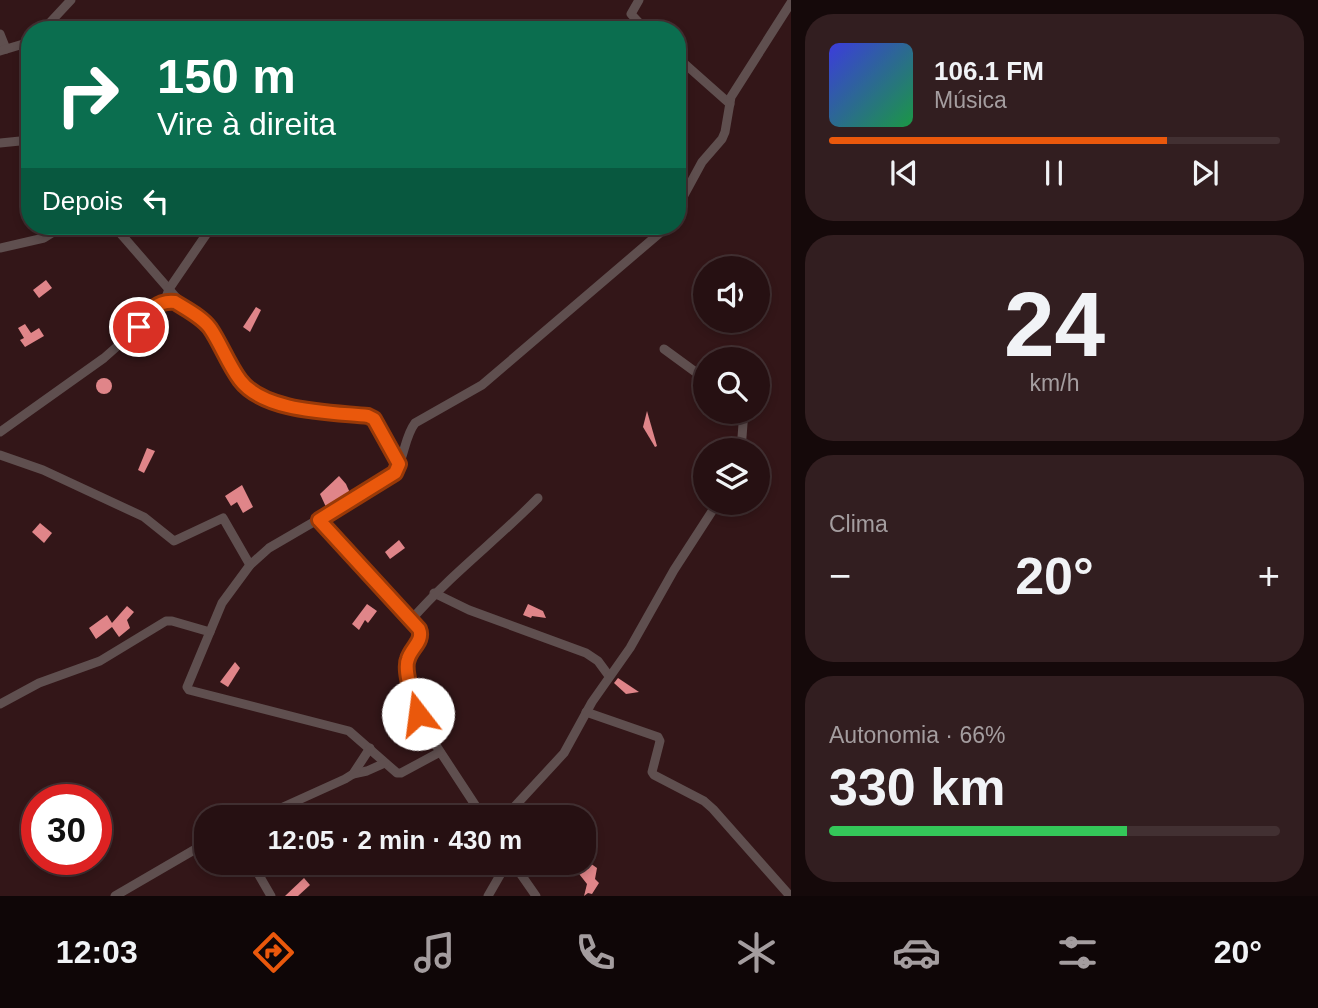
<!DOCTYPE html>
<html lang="pt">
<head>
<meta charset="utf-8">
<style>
  :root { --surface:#261012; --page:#321e20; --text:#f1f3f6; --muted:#a49d9f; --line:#423032; --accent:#ea580c }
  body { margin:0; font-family:Helvetica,sans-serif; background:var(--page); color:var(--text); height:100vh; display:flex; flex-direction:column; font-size:26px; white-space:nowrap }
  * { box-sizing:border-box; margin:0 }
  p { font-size:23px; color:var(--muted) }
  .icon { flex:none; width:38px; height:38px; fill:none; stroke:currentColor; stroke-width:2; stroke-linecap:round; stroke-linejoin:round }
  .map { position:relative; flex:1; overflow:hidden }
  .panel { display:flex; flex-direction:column; gap:14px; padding:14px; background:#15090a; width:527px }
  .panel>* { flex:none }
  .hud { position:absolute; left:21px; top:21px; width:665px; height:214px; border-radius:28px; box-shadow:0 4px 10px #0003,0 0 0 2px var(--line); background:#0b6e4f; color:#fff; overflow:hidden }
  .controls { position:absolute; left:693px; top:256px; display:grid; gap:14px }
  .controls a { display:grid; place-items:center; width:77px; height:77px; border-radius:50%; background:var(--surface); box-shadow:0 4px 10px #0003,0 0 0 2px var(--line); font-size:35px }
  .speed { position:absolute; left:21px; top:784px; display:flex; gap:14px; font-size:35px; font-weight:700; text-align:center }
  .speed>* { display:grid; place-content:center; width:91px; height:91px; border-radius:50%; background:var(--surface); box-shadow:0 4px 10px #0003,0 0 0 2px var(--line); line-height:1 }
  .speed .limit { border:10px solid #d22; background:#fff; color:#111 }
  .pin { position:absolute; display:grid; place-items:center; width:60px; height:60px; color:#fff; margin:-30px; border:4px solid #fff; border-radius:50%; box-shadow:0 2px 7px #0007 }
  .me { position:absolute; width:77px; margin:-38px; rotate:345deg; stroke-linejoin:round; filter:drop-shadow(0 0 5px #0008) }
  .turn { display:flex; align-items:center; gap:24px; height:147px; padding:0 21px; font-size:32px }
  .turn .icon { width:91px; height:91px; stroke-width:2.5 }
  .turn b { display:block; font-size:49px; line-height:60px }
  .then { display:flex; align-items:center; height:66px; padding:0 21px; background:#0003; gap:14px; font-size:26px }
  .big { font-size:52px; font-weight:800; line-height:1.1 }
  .panel .widget { flex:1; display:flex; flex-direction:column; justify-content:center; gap:10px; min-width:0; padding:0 24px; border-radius:28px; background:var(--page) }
  .panel .dial { align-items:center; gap:0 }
  .dial b { font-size:91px; line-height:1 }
  .song { display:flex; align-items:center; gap:21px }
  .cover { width:84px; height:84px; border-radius:10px; background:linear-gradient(135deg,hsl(240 70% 55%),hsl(140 70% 35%)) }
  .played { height:7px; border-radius:4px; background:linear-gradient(90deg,var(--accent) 75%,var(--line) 75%) }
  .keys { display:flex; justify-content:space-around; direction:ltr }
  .heat { display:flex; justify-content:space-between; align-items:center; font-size:38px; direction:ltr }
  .charge { height:10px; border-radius:5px; background:linear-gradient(90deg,#34c759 66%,var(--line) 0) }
  .trip { position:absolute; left:194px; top:805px; width:402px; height:70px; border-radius:28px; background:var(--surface); box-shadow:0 4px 10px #0003,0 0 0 2px var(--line); font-weight:800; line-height:70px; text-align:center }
  .menu { display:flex; height:112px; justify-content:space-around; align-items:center; background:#0f0607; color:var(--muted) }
  .menu .icon { width:49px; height:49px }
  .menu .selected { color:var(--accent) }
  .menu b { font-size:32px; color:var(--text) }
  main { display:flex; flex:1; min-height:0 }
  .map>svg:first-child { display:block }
  .building { fill:#e08589 }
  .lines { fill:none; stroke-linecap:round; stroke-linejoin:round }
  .minor { stroke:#5f4f4f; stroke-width:9 }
  .route-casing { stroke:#983908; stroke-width:18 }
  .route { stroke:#ea580c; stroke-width:12 }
</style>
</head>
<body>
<main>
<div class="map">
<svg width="792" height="896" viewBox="0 0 792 896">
  <rect width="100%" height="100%" fill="#331618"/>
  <!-- building -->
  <g class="building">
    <path d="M 46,280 L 52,288 L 39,298 L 33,290 Z"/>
    <path d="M 256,307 L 261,310 L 250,332 L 243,327 Z"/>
    <path d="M 25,324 L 31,333 L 39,328 L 44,336 L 25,347 L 20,340 L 24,338 L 18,328 Z"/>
    <circle cx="104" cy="386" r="8"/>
    <path d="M 647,411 L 657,446 L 655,447 L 643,427 Z"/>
    <path d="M 147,448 L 155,451 L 144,473 L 138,470 Z"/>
    <path d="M 339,476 L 346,484 L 350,493 L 326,507 L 320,494 Z"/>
    <path d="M 242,485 L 253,507 L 243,513 L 237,502 L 231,506 L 225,496 Z"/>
    <path d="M 40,523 L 52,533 L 44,543 L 32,532 Z"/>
    <path d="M 399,540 L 405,548 L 390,559 L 385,552 Z"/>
    <path d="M 367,604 L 377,611 L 368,623 L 365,620 L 359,630 L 352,624 Z"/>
    <path d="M 528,604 L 543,611 L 546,618 L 532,616 L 531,618 L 523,615 Z"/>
    <path d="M 127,606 L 134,612 L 127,620 L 130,628 L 119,637 L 112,627 L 96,639 L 89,628 L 107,615 L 112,623 Z"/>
    <path d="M 235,662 L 240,668 L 228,687 L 220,682 Z"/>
    <path d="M 618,678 L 639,692 L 626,694 L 614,683 Z"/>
    <path d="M 587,861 L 597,868 L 595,879 L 599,883 L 592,894 L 588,893 L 584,896 L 587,884 L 576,870 Z"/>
    <path d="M 304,878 L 310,885 L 298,896 L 285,896 Z"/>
  </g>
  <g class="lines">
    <!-- minor -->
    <g class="minor">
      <path d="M 639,0 L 631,14 L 646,30"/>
      <path d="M 43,30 L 71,0"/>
      <path d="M 0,34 L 6,49"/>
      <path d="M 0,51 L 30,42"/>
      <path d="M 677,57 L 730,104"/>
      <path d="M 0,143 L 30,140"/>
      <path d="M 677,208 L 702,162 L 722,139 L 725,132 L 731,97 L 792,1"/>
      <path d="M 114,226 L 187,310 L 209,326 L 240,380 L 248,389 L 281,405 L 368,416 L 374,419 L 399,464"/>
      <path d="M 0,248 L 44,238 L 63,226"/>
      <path d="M 664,349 L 705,379"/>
      <path d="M 0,432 L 104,358 L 139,327 L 146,314 L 155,306 L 164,303 L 169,289 L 212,226"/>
      <path d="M 741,450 L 744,411"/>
      <path d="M 0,455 L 43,470 L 144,517 L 174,541 L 223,518 L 250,565"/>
      <path d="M 319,520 L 419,629 L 421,634 C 418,643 410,651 407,660 C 403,676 417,712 424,727 L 483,817"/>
      <path d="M 434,593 L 469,610 L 586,653 L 598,661 L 609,676"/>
      <path d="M 411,620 C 450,575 497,540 538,498"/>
      <path d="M 0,704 L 39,683 L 100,661 L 166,621 L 172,621 L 210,632"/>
      <path d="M 586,712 L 658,737 L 660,741 L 652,772 L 654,775 L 704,801 L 713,809 L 790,896"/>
      <path d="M 440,752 L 401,773 L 397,773 L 349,731 L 189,690 L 187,687 L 222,603 L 250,565 L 269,548 L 391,477 C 405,462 403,439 415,423 L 482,385 L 668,226"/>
      <path d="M 353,774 L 367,771 L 385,763"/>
      <path d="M 261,817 L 345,779 L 353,774 L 370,748"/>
      <path d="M 505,817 L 564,753 L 592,702 L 630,648 L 674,570 L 718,502"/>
      <path d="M 252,863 L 271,896"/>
      <path d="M 513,863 L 536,896"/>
      <path d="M 115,896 L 206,843"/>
      <path d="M 488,896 L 507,863"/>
    </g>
  </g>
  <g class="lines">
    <defs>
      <path id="route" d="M 139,327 C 147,312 157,300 175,302 C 186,309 202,317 210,328 C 221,344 228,364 240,380 C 264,412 330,412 368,416 L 374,419 L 399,464 L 395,473 L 319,520 L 419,629 C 424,641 411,648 408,659 C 403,670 414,701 418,714"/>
    </defs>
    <!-- route casing -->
    <use href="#route" class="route-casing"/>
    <!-- route -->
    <use href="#route" class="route"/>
  </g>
</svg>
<div class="controls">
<a><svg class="icon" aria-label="sound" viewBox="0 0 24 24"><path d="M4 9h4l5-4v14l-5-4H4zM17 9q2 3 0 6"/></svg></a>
<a><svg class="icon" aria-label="search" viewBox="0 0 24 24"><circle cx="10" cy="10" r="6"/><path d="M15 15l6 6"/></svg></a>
<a><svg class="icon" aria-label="layers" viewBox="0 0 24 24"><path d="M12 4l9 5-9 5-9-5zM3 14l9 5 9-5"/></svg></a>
</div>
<div class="speed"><div class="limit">30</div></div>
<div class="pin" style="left:139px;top:327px;background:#d93025"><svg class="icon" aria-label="arrive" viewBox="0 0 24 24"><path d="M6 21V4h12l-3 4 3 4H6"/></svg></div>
<svg class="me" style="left:418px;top:714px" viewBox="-20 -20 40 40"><circle r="19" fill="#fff"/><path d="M0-13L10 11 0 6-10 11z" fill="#ea580c"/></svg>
<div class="trip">12:05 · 2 min · 430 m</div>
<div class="hud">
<div class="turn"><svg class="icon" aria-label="right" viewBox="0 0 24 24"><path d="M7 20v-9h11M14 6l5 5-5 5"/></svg><div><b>150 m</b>Vire à direita</div></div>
<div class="then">Depois<svg class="icon" aria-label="left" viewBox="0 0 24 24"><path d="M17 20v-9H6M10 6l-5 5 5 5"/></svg></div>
</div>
</div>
<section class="panel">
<div class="widget">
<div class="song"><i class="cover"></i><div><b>106.1 FM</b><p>Música</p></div></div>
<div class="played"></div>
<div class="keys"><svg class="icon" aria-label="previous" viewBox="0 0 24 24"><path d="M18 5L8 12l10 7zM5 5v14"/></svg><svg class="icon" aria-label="pause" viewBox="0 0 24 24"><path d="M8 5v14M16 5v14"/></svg><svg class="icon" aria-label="next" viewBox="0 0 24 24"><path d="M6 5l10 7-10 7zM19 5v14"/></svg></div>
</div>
<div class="widget dial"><b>24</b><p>km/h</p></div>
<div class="widget"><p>Clima</p>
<div class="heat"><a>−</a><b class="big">20°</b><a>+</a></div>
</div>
<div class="widget"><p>Autonomia · 66%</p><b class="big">330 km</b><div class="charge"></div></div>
</section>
</main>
<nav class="menu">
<b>12:03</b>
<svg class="icon selected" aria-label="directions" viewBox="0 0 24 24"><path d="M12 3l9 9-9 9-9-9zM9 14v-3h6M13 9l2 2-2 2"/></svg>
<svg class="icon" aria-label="music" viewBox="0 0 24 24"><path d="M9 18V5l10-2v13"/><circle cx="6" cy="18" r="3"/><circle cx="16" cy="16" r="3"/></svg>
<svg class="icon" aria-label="phone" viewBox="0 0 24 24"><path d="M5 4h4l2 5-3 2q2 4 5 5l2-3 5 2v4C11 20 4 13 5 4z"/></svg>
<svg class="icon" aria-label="climate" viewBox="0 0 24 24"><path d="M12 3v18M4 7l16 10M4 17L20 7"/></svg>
<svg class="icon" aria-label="car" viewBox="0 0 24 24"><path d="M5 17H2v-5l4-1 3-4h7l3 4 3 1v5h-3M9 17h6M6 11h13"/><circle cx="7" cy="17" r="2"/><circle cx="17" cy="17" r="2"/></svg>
<svg class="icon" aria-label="filters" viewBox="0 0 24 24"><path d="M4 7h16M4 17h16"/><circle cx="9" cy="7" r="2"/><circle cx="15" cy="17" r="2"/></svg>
<b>20°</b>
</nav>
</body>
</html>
